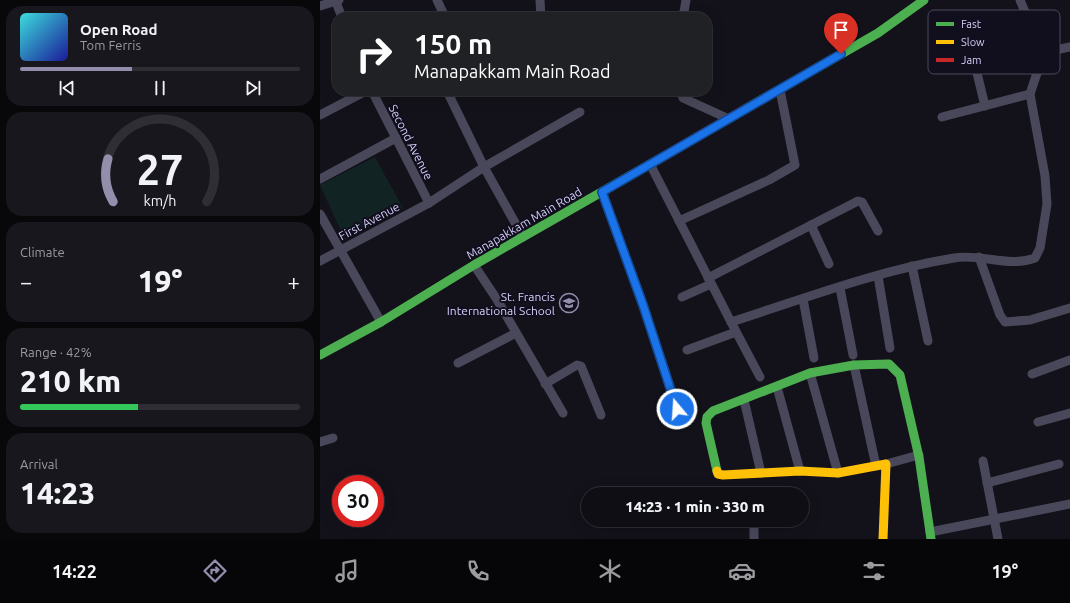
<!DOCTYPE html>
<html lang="en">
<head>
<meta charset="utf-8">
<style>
  :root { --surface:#0e0e14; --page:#17171d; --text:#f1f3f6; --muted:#9b9ca0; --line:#2e2e34; --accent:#928eab }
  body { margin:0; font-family:Ubuntu,sans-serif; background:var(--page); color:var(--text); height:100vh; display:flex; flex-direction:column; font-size:15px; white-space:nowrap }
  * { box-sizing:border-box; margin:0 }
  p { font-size:13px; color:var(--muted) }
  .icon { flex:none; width:22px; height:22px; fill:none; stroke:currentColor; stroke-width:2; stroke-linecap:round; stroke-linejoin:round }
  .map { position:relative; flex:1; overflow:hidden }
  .side { display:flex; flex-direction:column; gap:6px; padding:6px; background:#08080b; width:320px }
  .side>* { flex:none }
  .banner { position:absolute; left:12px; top:12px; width:380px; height:84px; border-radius:16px; box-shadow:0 4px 16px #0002,0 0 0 1px var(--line); background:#202124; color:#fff; overflow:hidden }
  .speed { position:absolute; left:12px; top:475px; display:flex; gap:8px; font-size:20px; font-weight:700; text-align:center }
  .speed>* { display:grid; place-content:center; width:52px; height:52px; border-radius:50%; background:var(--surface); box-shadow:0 4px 16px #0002,0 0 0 1px var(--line); line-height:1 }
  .speed .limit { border:6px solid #d22; background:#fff; color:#111 }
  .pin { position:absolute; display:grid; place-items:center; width:34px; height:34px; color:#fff; margin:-41px -17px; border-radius:50% 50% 50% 0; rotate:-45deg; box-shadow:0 0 4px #0007 }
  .pin .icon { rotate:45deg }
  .me { position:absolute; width:44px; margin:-22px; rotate:342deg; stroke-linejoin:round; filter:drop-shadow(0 0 3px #0008) }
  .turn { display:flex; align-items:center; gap:14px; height:84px; padding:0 16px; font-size:18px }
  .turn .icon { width:52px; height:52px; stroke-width:2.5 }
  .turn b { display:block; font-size:28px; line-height:34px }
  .big { font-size:30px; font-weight:800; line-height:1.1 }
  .side .card { flex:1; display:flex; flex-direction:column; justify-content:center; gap:6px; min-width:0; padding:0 14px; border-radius:16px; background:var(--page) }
  .side .dial { align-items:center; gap:0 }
  .dial svg { height:104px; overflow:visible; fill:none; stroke:var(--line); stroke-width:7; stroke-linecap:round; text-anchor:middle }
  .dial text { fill:var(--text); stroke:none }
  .song { display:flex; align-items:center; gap:12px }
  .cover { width:48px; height:48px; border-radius:6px; background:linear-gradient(135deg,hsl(180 70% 55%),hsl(240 70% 35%)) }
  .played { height:4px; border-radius:2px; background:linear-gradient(90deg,var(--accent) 40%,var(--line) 40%) }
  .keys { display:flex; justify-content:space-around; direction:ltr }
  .heat { display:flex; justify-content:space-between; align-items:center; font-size:22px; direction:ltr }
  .charge { height:6px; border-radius:3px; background:linear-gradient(90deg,#34c759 42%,var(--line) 0) }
  .trip { position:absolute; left:261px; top:487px; width:228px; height:40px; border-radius:20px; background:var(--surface); box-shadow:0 4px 16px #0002,0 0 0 1px var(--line); font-weight:800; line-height:40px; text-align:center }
  .tabs { display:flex; height:64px; justify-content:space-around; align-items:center; background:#060608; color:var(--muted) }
  .tabs .icon { width:28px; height:28px }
  .tabs .current { color:var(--accent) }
  .tabs b { font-size:18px; color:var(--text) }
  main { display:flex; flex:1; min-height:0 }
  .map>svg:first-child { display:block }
  .green { fill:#122324 }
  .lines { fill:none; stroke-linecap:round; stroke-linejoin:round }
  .street { stroke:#49485a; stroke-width:9 }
  .fast { stroke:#4caf50; stroke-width:9 }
  .slow { stroke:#ffc107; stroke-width:9 }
  .jam { stroke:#c62828; stroke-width:9 }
  .route-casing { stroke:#114b97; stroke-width:10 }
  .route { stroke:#1a73e8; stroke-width:7 }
  .labels { text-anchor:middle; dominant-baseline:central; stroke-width:4; stroke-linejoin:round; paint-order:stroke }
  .street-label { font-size:12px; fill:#d6d0f9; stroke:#110e1d }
  .poi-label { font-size:12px; fill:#d6d0f9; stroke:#110e1d; text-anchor:end }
  .key { fill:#110e1d; stroke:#4c485f; stroke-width:1 }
  .key-label { font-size:11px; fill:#d6d0f9 }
</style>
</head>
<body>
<main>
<section class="side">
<div class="card">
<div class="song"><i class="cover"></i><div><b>Open Road</b><p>Tom Ferris</p></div></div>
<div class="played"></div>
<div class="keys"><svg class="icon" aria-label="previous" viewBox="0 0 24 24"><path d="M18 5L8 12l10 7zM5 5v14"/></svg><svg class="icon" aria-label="pause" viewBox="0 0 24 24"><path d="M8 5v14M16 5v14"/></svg><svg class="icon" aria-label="next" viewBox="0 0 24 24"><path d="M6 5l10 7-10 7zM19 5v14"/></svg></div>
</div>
<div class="card dial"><svg viewBox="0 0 100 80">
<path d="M14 69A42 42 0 1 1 86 69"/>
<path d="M14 69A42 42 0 0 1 10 36" stroke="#928eab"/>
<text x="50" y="56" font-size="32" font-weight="700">27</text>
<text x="50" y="72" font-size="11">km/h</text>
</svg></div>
<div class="card"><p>Climate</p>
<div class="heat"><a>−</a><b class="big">19°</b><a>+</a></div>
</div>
<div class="card"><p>Range · 42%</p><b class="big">210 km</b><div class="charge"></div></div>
<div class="card"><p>Arrival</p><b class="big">14:23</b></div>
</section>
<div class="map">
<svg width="750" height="539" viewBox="0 0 750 539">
  <rect width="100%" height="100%" fill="#13121a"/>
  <!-- green -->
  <path class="green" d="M 55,157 L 83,208 L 25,240 L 0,185 Z"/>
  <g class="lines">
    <!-- street -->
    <g class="street">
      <path d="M 15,0 L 22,17"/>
      <path d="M 117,0 L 125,17"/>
      <path d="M 220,0 L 221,17"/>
      <path d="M 700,0 L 723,55"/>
      <path d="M 0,6 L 19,0"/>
      <path d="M 360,17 L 364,12 L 366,0"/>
      <path d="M 649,40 L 665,106"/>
      <path d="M 52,91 L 109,203"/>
      <path d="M 127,91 L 164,167 L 203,237"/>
      <path d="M 361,91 L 363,98 L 409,119"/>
      <path d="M 0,115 L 46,91"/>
      <path d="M 622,117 L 710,94 L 723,55 L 730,51 L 750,47"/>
      <path d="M 330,164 L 411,322 C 483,299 559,270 634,258 C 661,253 688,268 715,258 L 720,248 L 727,204 L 725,176 L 710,94"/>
      <path d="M 0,179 L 76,138"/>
      <path d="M 282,192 L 323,305 L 357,409"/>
      <path d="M 0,214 L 61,322"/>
      <path d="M 359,221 L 449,180 L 475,165 L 460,90"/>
      <path d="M 491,225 L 509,264"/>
      <path d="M 659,257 L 680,315 L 685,322 L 710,320 L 750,308"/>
      <path d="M 0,261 L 109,203 L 164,167 L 260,112"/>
      <path d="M 154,265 L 176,298 L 243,413"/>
      <path d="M 592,266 L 608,341"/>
      <path d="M 558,276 L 570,348"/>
      <path d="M 388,278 L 538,201 L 542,202 L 558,231"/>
      <path d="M 520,288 L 533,355"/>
      <path d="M 362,297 L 391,284"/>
      <path d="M 483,299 L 494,358"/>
      <path d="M 411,322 L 440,377"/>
      <path d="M 367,350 L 416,332"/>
      <path d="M 138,363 L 196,333"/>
      <path d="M 534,365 L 556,466"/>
      <path d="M 490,373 L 518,473"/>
      <path d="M 712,374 L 750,360"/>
      <path d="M 225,384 L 257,365 L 261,366 L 281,415"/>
      <path d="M 457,387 L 480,471"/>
      <path d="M 424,400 L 441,473"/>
      <path d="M 718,422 L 750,413"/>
      <path d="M 0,442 L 13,438"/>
      <path d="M 663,461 L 678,539"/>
      <path d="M 566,464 L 599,455"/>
      <path d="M 667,483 L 739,464"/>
      <path d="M 610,532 L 750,504"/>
      <path d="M 434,539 L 434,520"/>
    </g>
    <!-- fast -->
    <g class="fast">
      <path d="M 427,108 L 558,33 L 604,0"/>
      <path d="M 0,355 L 61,322 L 154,265 L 341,158"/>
      <path d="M 397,471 L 386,423 L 387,417 L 393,411 L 490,373 L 534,365 L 569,364 L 580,375 L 599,457 L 611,539"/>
    </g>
    <!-- slow -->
    <path class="slow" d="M 397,471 L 398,474 L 403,475 L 480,471 L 518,473 L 566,464 L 563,539"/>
    <!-- jam -->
    <path class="jam" d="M 341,158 L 427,108"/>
  </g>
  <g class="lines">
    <defs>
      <path id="route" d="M 357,409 L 323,305 L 282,192 L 521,54"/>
    </defs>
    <!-- route casing -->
    <use href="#route" class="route-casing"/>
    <!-- route -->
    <use href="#route" class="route"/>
  </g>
  <!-- icons -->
  <defs>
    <symbol id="school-ring" viewBox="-11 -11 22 22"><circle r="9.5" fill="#110e1d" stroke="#928eab" stroke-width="1.5"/><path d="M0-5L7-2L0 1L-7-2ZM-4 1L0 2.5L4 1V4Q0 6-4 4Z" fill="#928eab"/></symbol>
  </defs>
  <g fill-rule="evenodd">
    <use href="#school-ring" x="238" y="292" width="22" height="22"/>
  </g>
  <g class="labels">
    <!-- street labels -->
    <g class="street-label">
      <text transform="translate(91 142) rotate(63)">Second Avenue</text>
      <text transform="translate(49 221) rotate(-28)">First Avenue</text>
      <text transform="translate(204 223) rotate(-30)">Manapakkam Main Road</text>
    </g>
    <!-- poi labels -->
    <g class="poi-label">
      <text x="235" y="296">St. Francis<tspan x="235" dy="14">International School</tspan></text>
    </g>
  </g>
  <!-- legend -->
  <rect x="608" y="10" width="132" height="64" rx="6" class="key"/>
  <rect x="616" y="22" width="18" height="4" fill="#4caf50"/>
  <rect x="616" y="40" width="18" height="4" fill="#ffc107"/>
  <rect x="616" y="58" width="18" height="4" fill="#c62828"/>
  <g class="key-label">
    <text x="641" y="28">Fast</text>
    <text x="641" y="46">Slow</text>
    <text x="641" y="64">Jam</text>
  </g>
</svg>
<div class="speed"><div class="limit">30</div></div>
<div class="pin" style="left:521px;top:54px;background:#d93025"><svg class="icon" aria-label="arrive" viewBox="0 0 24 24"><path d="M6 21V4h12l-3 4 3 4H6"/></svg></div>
<svg class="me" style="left:357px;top:409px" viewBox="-20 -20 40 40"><circle r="17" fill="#1a73e8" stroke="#fff" stroke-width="3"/><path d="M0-11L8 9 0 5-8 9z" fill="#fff"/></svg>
<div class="trip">14:23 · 1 min · 330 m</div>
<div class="banner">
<div class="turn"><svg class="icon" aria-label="right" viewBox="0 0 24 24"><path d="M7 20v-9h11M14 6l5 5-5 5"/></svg><div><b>150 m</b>Manapakkam Main Road</div></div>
</div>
</div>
</main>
<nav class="tabs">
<b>14:22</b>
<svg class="icon current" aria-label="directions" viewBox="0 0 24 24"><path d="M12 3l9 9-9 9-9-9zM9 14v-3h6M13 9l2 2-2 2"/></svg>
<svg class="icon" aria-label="music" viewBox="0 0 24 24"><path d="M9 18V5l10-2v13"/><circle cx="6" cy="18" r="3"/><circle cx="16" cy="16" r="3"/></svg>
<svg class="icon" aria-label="phone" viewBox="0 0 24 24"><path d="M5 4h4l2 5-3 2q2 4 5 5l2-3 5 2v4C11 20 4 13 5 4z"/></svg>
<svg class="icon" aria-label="climate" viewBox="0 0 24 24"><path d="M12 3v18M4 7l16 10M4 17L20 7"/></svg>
<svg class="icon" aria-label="car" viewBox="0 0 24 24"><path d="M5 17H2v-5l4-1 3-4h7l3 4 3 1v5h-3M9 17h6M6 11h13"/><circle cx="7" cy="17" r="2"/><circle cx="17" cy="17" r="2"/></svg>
<svg class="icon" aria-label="filters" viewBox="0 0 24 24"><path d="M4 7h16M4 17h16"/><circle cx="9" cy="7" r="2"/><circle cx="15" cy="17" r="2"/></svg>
<b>19°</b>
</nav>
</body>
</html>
